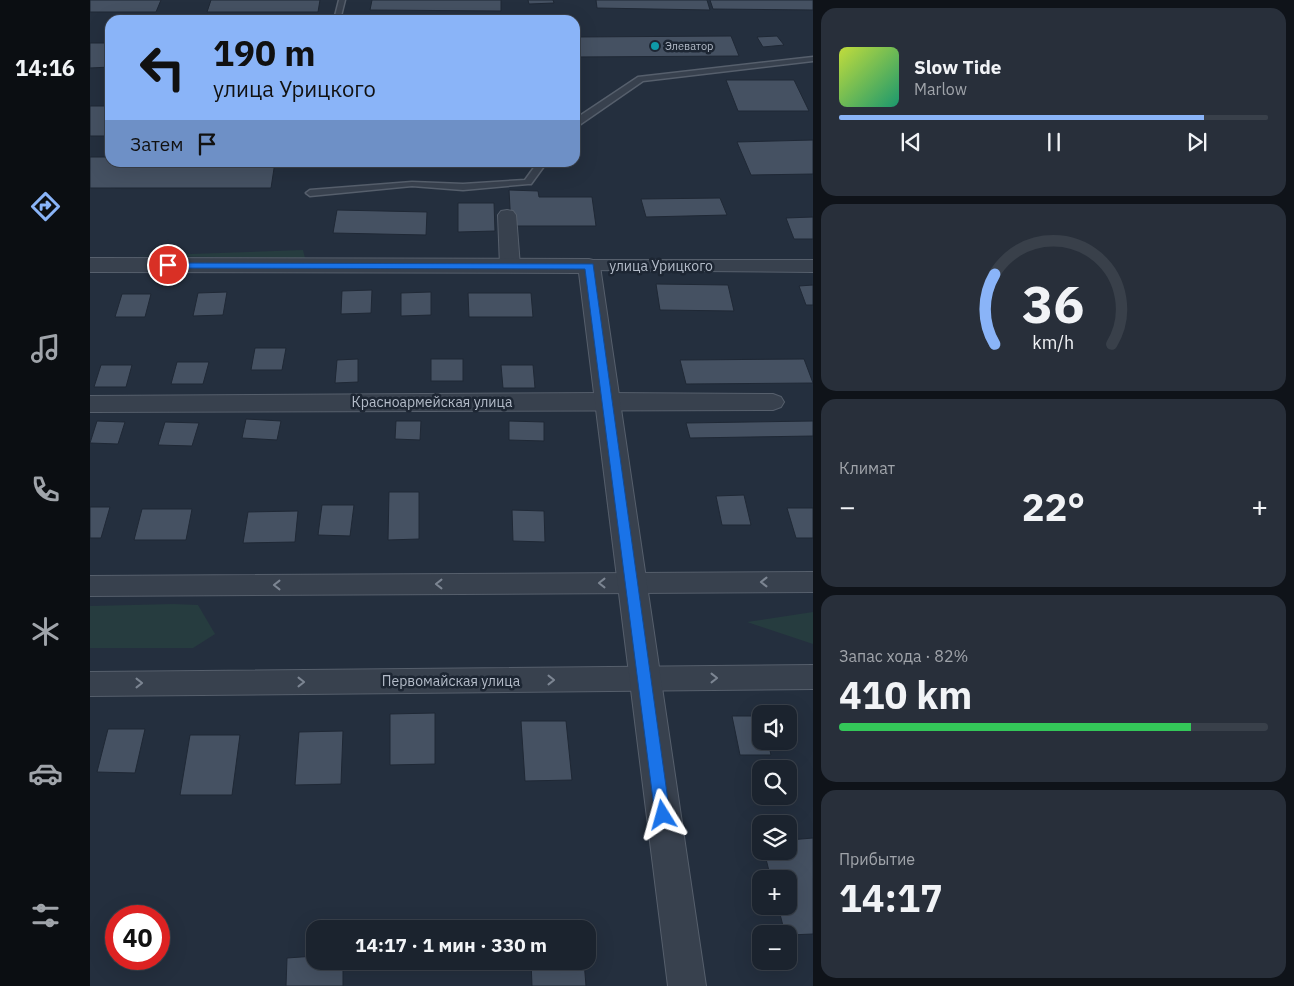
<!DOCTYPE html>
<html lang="ru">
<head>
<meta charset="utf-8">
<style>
  :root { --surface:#1b232e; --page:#282f3a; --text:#f1f3f6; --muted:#a0a4aa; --line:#39404a; --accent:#8ab4f8 }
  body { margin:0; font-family:"IBM Plex Sans",sans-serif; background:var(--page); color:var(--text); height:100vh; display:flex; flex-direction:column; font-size:19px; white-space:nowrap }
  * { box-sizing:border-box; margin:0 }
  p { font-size:16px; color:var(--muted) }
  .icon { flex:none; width:28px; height:28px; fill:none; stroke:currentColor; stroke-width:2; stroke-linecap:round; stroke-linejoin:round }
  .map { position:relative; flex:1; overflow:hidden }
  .side { display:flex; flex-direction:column; gap:8px; padding:8px; background:#0f1319; width:481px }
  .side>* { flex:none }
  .banner { position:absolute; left:15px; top:15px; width:475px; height:152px; border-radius:15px; box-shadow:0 5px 20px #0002,0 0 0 1px var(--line); background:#8ab4f8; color:#111; overflow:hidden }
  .buttons { position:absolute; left:662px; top:705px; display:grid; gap:10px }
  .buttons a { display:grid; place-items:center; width:45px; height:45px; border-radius:10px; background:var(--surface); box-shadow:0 5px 20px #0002,0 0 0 1px var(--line); font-size:25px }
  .speed { position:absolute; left:15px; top:905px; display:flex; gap:10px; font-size:25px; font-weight:700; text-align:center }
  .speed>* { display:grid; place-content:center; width:65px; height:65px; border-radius:50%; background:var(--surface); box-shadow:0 5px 20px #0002,0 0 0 1px var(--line); line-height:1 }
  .speed .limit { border:8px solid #d22; background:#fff; color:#111 }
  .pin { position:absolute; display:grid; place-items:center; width:42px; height:42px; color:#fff; margin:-21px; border:2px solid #fff; border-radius:50%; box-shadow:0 1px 5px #0007 }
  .me { position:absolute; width:55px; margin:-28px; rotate:352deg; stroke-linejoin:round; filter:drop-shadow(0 0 4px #0008) }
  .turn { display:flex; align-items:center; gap:18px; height:105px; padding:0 25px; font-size:22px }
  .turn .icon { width:65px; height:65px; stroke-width:2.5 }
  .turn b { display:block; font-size:35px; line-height:42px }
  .then { display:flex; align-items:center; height:48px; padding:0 25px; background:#0003; gap:10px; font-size:19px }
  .big { font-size:38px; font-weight:700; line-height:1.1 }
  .side .widget { flex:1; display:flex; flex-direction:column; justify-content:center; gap:8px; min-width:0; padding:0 18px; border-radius:15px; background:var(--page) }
  .side .dial { align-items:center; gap:0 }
  .dial svg { height:130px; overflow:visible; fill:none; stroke:var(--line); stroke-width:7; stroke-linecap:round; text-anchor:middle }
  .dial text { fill:var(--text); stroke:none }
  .song { display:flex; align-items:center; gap:15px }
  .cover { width:60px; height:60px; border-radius:8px; background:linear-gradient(135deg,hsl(70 70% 55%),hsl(160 70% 35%)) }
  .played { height:5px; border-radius:2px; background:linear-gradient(90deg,var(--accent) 85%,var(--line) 85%) }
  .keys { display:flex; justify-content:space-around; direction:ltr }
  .heat { display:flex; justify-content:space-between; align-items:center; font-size:28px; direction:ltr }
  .charge { height:8px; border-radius:4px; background:linear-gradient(90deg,#34c759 82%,var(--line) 0) }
  .trip { position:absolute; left:216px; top:920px; width:290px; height:50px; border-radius:15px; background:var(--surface); box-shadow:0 5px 20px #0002,0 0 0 1px var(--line); font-weight:700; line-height:50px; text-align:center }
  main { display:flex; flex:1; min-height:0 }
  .menu { display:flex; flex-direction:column; width:90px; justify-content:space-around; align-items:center; background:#0b0e12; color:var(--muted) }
  .menu .icon { width:35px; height:35px }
  .menu .selected { color:var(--accent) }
  .menu b { font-size:22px; color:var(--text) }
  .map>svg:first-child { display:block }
  .green { fill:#263c3f }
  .building { fill:#455162; stroke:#1f2835 }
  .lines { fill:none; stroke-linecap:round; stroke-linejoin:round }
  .service-casing { stroke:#565f6c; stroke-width:3 }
  .minor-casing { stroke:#565f6c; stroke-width:2 }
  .tertiary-casing { stroke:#565f6c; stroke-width:2 }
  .service { fill:#38414e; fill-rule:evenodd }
  .minor { fill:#38414e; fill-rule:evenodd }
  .tertiary { fill:#38414e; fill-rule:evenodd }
  .oneway { stroke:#7c8592 }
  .route { fill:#1a73e8; stroke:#114b97 }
  .culture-dot { fill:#0f9aa8; stroke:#1d2633; stroke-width:2 }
  .labels { text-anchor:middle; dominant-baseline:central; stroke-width:5; stroke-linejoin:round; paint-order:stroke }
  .far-poi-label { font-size:11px; fill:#b4bcc9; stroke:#1d2633; text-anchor:start }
  .street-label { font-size:14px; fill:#b4bcc9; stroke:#1d2633 }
</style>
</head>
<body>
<main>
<nav class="menu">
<b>14:16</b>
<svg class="icon selected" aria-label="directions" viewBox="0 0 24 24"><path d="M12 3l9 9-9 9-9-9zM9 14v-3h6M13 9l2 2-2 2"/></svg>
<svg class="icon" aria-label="music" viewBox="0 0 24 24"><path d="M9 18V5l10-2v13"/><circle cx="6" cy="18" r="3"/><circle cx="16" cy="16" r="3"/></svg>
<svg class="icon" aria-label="phone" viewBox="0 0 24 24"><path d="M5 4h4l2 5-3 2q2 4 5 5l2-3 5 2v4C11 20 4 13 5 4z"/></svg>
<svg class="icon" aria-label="climate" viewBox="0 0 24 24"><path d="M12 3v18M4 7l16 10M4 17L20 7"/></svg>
<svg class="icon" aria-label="car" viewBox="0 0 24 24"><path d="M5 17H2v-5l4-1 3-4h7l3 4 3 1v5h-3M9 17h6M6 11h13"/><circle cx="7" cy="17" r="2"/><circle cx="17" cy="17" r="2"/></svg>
<svg class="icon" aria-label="filters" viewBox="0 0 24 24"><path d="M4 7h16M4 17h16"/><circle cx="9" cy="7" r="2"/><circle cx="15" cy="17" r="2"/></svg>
</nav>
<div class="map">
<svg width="723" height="986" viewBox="0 0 723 986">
  <rect width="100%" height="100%" fill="#242f3e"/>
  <!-- green -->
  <g class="green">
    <path d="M 213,250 L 215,258 L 44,256 Z"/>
    <path d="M 84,604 L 108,605 L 125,634 L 103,648 L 0,648 L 0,606 Z"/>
    <path d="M 723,612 L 723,644 L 657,622 Z"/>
  </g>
  <!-- building -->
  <g class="building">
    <path d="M 0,0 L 71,0 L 66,12 L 0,12 Z"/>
    <path d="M 121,0 L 230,0 L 228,12 L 117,12 Z"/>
    <path d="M 282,0 L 411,0 L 411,11 L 280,10 Z"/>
    <path d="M 438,0 L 463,0 L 464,3 L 439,4 Z"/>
    <path d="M 506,0 L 617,0 L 620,10 L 507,8 Z"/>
    <path d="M 620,0 L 723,0 L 723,10 L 623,9 Z"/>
    <path d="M 641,36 L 649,56 L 485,57 L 485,37 Z"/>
    <path d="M 687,36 L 694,45 L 673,47 L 667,37 Z"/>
    <path d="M 0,43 L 20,43 L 20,67 L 0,68 Z"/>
    <path d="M 636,80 L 704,80 L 719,111 L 648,111 Z"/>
    <path d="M 0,106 L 20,106 L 20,129 L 17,136 L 0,136 Z"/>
    <path d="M 723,140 L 723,174 L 661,175 L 647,142 Z"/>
    <path d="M 0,157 L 20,157 L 20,162 L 185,162 L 181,188 L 0,188 Z"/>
    <path d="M 419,190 L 448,191 L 449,197 L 502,197 L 506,226 L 421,226 Z"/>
    <path d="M 630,198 L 637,215 L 556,217 L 551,199 Z"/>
    <path d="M 368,203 L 404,203 L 405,231 L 368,232 Z"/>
    <path d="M 247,210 L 337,212 L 336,235 L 243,233 Z"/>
    <path d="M 723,217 L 723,239 L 704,239 L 696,218 Z"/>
    <path d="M 566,284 L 638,285 L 644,311 L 570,310 Z"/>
    <path d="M 723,285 L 723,305 L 716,305 L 709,286 Z"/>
    <path d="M 282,290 L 281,313 L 251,314 L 252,291 Z"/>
    <path d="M 137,292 L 133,315 L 103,316 L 108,293 Z"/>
    <path d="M 341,292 L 341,315 L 311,316 L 311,293 Z"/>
    <path d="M 378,293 L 441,293 L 443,317 L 379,317 Z"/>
    <path d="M 32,294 L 61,294 L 55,317 L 25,317 Z"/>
    <path d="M 165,348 L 196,348 L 192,370 L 161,370 Z"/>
    <path d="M 268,359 L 268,382 L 245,383 L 247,360 Z"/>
    <rect x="341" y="359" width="32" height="22"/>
    <path d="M 714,359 L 723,383 L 596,384 L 590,360 Z"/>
    <path d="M 87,362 L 119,362 L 113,384 L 81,384 Z"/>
    <path d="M 11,365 L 42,365 L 36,387 L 4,387 Z"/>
    <path d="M 411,365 L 443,365 L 445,388 L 413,388 Z"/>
    <path d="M 156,419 L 191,421 L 187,440 L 152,438 Z"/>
    <path d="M 7,421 L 35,422 L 28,444 L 0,443 Z"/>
    <path d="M 306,421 L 331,421 L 330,440 L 305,439 Z"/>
    <path d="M 419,421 L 454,422 L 454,441 L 419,440 Z"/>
    <path d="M 723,421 L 723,436 L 600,438 L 596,423 Z"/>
    <path d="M 75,422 L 109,423 L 102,446 L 68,445 Z"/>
    <path d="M 299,492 L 329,492 L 329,539 L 298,540 Z"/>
    <path d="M 654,495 L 661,525 L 632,525 L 626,496 Z"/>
    <path d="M 232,505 L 264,505 L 260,536 L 228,535 Z"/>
    <path d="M 0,507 L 20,507 L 11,538 L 0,538 Z"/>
    <path d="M 697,508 L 723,508 L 723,538 L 706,538 Z"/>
    <path d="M 52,509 L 102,509 L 96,540 L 44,540 Z"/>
    <path d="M 422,510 L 454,511 L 455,542 L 423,541 Z"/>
    <path d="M 208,511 L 205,542 L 153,543 L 158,512 Z"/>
    <path d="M 345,713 L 345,764 L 300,765 L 300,714 Z"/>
    <path d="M 642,716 L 671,716 L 671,741 L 678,741 L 681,755 L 650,755 Z"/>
    <path d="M 431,721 L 476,721 L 482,780 L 435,781 Z"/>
    <path d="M 18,729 L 55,729 L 45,773 L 7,772 Z"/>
    <path d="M 253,731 L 251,784 L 205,785 L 209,732 Z"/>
    <path d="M 100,735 L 150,735 L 142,795 L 90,795 Z"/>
    <path d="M 723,838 L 723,934 L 699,935 L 695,934 L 688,906 L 699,906 L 699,879 L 681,879 L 674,851 L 699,851 L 699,840 Z"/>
    <path d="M 225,956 L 225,961 L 253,961 L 253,986 L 196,986 L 197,958 Z"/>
    <path d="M 441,961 L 494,961 L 496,986 L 442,986 Z"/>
  </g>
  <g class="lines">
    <defs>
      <g id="service">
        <path d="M 249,0 L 255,0 L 250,20 L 244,20 Z"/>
        <path d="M 723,57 L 723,61 L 553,81 L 485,128 L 485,122 L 491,115 L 548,77 Z"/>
        <path d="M 448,162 L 457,162 L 441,184 L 438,184 L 373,190 L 322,186 L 220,196 L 216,193 L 220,190 L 322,182 L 373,184 L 435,180 Z"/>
      </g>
      <g id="minor">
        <path d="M 417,210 L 423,211 L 426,215 L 430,266 L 427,270 L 413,270 L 410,266 L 408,215 L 411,211 Z"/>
        <path d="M 499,260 L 723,260 L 723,272 L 492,270 L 489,266 L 492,262 Z"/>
        <path d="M 516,393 L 683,394 L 691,397 L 694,402 L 691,407 L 683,410 L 0,412 L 0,396 Z"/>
        <path d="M 723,572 L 723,592 L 0,596 L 0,576 Z"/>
        <path d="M 723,665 L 723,689 L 0,696 L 0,672 Z"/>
      </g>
      <path id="tertiary" d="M 0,258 L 499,259 L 507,261 L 510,266 L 616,986 L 578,986 L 489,273 L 0,272 Z"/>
    </defs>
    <!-- service casing -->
    <use href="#service" class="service-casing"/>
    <!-- minor casing -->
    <use href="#minor" class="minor-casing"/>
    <!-- tertiary casing -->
    <use href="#tertiary" class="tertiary-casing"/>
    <!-- service -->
    <use href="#service" class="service"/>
    <!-- minor -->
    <use href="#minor" class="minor"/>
    <!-- tertiary -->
    <use href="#tertiary" class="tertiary"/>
  </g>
  <!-- one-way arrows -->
  <defs><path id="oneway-chevron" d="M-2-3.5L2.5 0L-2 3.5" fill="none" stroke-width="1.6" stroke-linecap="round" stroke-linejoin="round" transform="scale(1.25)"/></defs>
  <g class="oneway">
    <use href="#oneway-chevron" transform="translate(674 582) rotate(180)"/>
    <use href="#oneway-chevron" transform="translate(512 583) rotate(180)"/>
    <use href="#oneway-chevron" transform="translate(349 584) rotate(180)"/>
    <use href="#oneway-chevron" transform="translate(187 585) rotate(180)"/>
    <use href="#oneway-chevron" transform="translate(624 678)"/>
    <use href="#oneway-chevron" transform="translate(461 680)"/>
    <use href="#oneway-chevron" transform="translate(211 682)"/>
    <use href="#oneway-chevron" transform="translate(49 683)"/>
  </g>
  <!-- route -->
  <path class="route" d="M 75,263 L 503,264 L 580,815 L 578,820 L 573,822 L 568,820 L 565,815 L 495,269 L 78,268 L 75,267 Z"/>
  <!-- markers -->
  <circle class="culture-dot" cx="565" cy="46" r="5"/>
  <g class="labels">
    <!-- far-poi labels -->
    <g class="far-poi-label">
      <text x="575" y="46">Элеватор</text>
    </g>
    <!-- street labels -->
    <g class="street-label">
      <text x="571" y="266">улица Урицкого</text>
      <text x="342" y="402">Красноармейская улица</text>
      <text x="361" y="681">Первомайская улица</text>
    </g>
  </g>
</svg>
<div class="buttons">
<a><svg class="icon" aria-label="sound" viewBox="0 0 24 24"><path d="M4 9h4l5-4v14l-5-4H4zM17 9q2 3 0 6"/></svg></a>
<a><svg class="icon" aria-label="search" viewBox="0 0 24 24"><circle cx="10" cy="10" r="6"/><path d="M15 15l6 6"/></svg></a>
<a><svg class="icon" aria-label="layers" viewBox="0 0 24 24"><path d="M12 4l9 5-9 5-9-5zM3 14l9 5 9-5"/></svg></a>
<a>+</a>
<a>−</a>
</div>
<div class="speed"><div class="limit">40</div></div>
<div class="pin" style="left:78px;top:265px;background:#d93025"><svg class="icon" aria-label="arrive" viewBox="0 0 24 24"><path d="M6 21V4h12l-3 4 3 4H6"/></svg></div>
<svg class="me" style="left:573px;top:815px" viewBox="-20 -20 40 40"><path d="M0-17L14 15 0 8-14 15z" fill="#1a73e8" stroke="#fff" stroke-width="4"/></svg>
<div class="trip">14:17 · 1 мин · 330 m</div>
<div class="banner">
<div class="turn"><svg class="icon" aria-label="left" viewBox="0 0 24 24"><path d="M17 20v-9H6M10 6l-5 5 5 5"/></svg><div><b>190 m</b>улица Урицкого</div></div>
<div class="then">Затем<svg class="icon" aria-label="arrive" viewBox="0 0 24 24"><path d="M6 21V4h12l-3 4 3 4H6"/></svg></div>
</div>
</div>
<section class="side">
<div class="widget">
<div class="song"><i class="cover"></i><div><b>Slow Tide</b><p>Marlow</p></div></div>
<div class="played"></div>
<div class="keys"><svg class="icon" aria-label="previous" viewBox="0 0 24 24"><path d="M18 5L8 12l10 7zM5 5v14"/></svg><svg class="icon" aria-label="pause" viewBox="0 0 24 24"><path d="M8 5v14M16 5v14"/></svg><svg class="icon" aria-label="next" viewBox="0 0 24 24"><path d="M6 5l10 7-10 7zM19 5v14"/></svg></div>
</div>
<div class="widget dial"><svg viewBox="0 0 100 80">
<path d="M14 69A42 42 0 1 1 86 69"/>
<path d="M14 69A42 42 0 0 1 14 26" stroke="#8ab4f8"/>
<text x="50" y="56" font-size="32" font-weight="700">36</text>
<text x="50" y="72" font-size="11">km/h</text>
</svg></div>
<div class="widget"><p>Климат</p>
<div class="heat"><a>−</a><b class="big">22°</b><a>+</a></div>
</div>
<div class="widget"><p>Запас хода · 82%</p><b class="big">410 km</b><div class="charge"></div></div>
<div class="widget"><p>Прибытие</p><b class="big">14:17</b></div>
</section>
</main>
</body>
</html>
